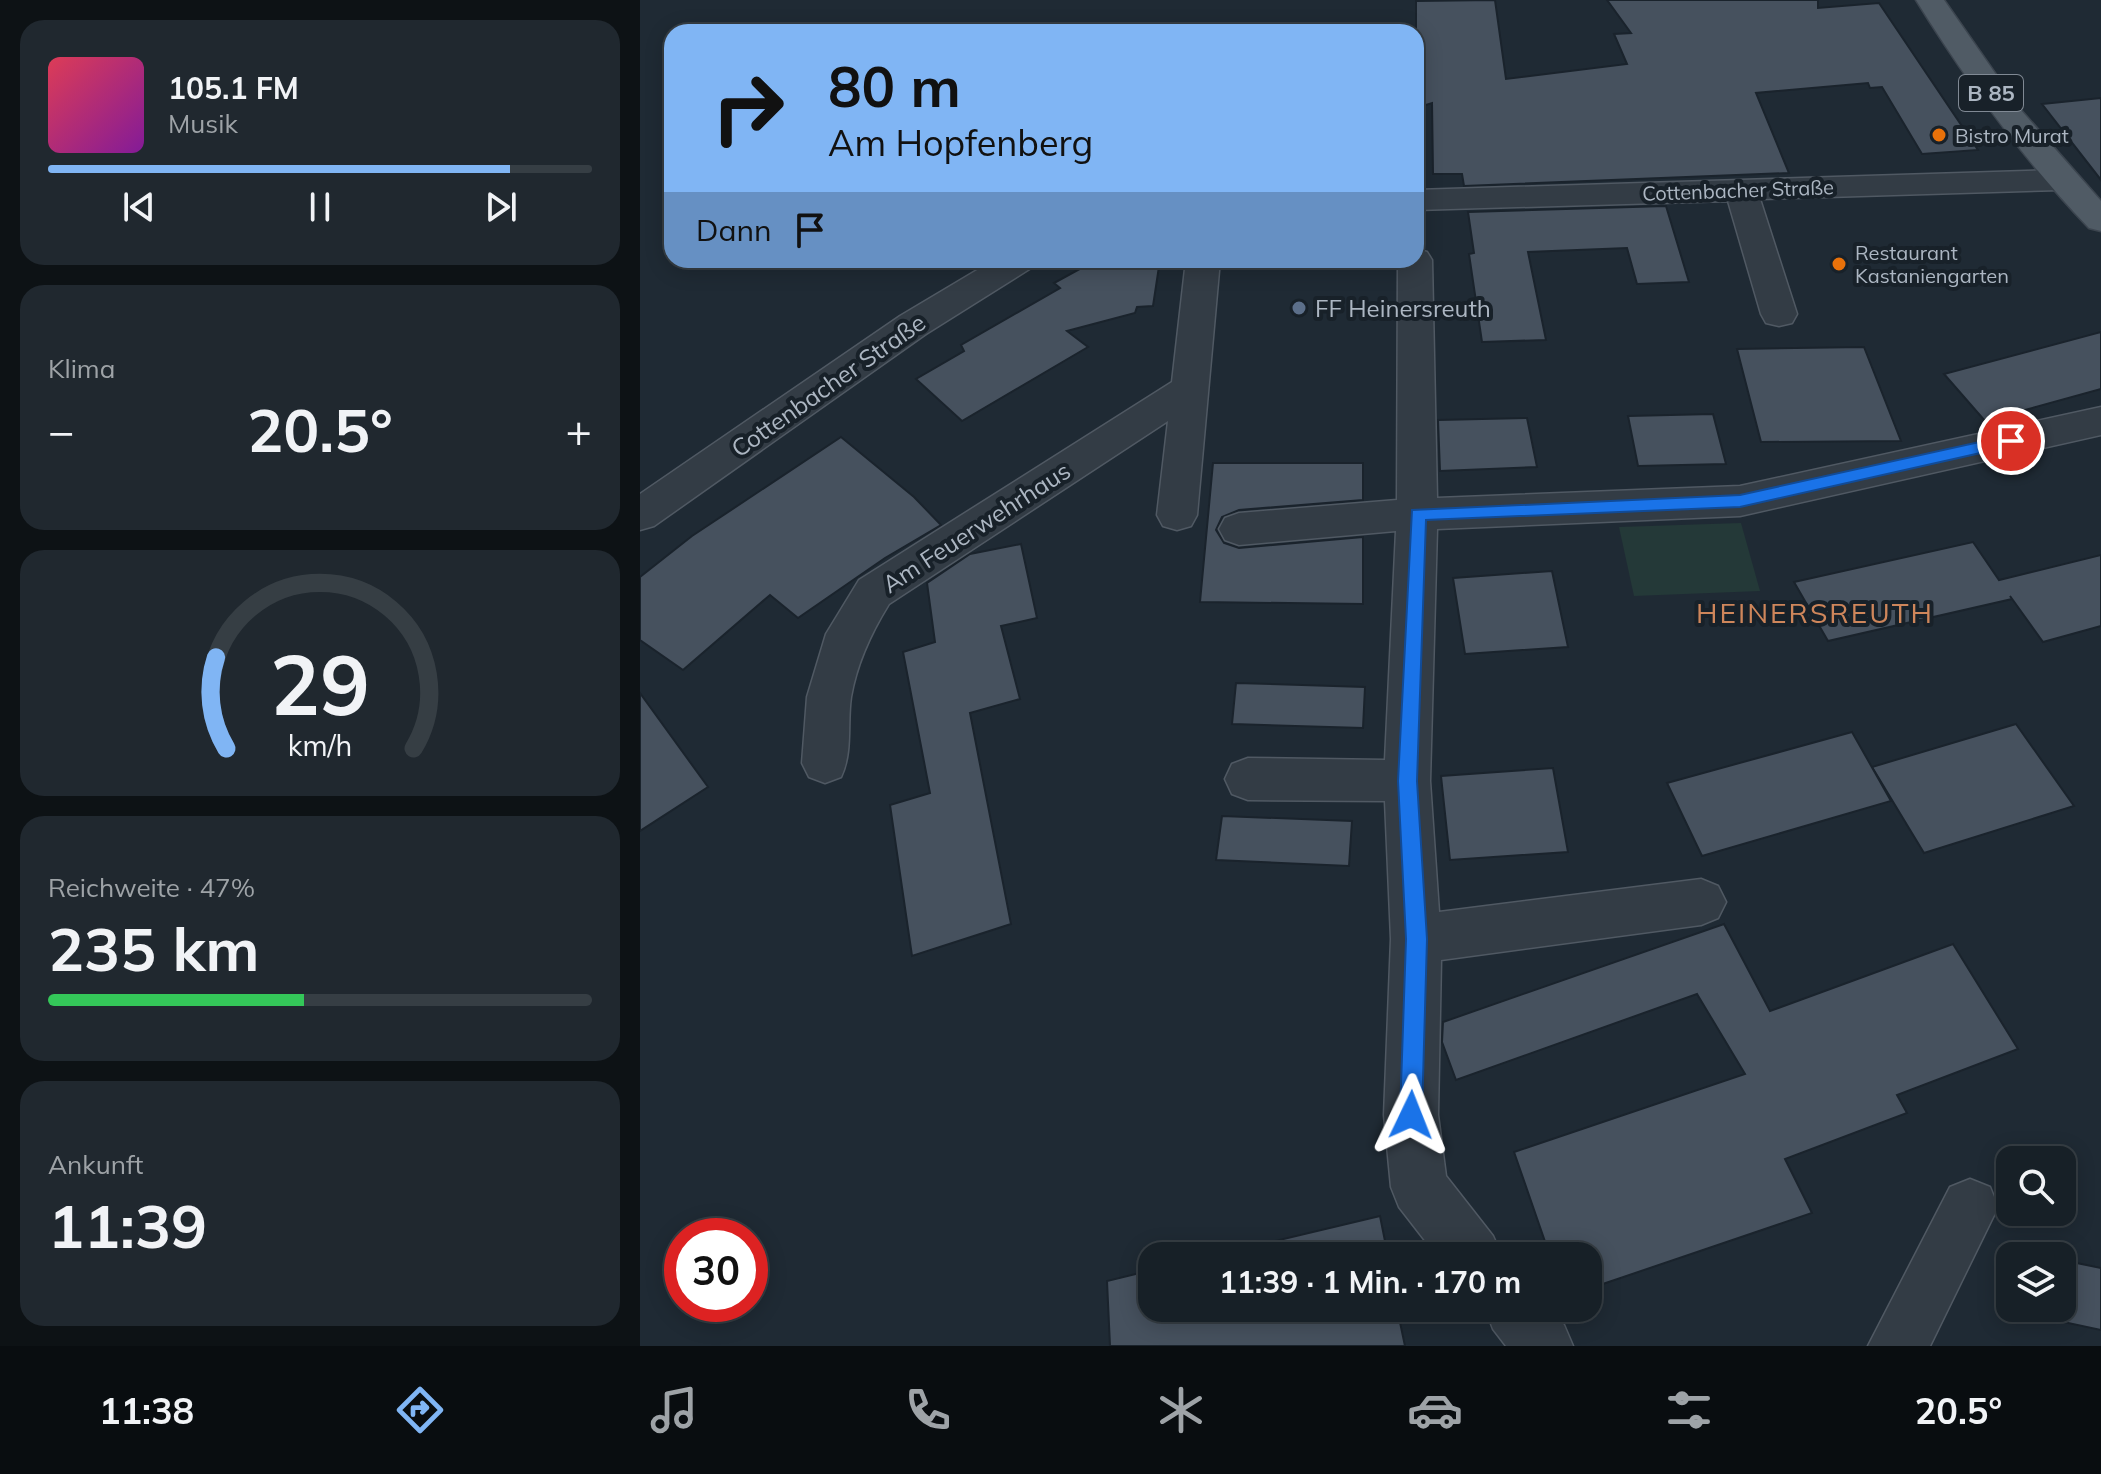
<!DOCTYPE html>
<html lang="de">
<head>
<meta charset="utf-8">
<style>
  :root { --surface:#172027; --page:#20282f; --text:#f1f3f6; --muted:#9ea3a7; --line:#363e44; --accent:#80b5f4 }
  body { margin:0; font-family:Mulish,sans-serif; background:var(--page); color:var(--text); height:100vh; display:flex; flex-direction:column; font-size:30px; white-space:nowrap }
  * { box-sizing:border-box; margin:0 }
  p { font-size:26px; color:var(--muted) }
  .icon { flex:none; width:44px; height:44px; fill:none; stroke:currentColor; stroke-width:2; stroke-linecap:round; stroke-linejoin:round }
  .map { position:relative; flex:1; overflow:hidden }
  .drawer { display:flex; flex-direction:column; gap:20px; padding:20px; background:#0d1215; width:640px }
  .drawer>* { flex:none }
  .guide { position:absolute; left:24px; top:24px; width:760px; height:244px; border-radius:24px; box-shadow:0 4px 20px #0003,0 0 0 2px var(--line); background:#80b5f4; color:#111; overflow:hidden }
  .tools { position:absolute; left:1356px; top:1146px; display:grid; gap:16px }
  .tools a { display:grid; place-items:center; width:80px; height:80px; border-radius:16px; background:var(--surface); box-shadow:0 4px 20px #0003,0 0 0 2px var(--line); font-size:40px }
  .speed { position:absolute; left:24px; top:1218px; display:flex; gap:16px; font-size:40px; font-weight:700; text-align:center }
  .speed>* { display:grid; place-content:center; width:104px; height:104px; border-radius:50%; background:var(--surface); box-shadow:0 4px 20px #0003,0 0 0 2px var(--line); line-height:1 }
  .speed .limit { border:12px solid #d22; background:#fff; color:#111 }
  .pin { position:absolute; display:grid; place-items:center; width:68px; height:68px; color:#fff; margin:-34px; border:4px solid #fff; border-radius:50%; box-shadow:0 2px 8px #0007 }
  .me { position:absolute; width:88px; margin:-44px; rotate:2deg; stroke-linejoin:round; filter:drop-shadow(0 0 6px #0008) }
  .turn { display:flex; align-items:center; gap:28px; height:168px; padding:0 32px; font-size:36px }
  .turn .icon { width:104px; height:104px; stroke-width:2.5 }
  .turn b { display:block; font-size:56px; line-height:68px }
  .then { display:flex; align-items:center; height:76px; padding:0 32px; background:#0003; gap:16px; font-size:30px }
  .big { font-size:60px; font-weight:700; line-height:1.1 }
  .drawer .card { flex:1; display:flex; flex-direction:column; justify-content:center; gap:12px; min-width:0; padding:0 28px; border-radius:24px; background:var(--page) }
  .drawer .dial { align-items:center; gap:0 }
  .dial svg { height:208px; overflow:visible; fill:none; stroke:var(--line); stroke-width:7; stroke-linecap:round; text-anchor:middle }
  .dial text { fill:var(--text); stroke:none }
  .song { display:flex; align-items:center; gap:24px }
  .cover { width:96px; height:96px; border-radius:12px; background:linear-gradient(135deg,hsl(350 70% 55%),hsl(290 70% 35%)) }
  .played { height:8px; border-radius:4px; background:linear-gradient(90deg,var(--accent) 85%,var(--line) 85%) }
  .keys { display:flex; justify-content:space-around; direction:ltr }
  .heat { display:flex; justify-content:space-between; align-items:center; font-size:44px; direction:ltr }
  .charge { height:12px; border-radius:6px; background:linear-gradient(90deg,#34c759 47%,var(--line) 0) }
  .trip { position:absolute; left:498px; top:1242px; width:464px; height:80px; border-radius:24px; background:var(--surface); box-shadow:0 4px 20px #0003,0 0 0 2px var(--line); font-weight:700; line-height:80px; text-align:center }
  .menu { display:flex; height:128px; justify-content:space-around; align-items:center; background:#090d10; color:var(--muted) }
  .menu .icon { width:56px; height:56px }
  .menu .on { color:var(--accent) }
  .menu b { font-size:36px; color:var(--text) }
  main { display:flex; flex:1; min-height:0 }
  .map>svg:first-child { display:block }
  .green { fill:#243938 }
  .building { fill:#46515e; stroke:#1a232c; stroke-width:2 }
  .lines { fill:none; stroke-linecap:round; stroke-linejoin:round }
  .minor-casing { stroke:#505963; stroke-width:3 }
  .major-casing { stroke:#3c454f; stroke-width:3 }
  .minor { fill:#333c45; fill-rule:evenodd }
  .major { fill:#505b65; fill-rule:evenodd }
  .route { fill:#1a73e8; stroke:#114b97; stroke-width:2 }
  .food-dot { fill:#e8710a; stroke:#182129; stroke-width:3 }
  .service-dot { fill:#5c6f8a; stroke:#182129; stroke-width:3 }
  .labels { text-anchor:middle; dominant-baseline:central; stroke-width:8; stroke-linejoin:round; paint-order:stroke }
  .far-poi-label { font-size:20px; fill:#acb6c2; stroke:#182129; text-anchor:start }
  .far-street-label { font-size:20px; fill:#acb6c2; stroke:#182129 }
  .shield { fill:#182129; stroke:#808994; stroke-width:2 }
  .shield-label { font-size:22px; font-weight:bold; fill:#acb6c2 }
  .poi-label { font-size:24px; fill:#acb6c2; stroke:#182129; text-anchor:start }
  .street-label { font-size:24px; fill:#acb6c2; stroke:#182129 }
  .quarter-label { font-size:28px; letter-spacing:2px; fill:#ce865b; stroke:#182129 }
</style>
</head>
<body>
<main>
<section class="drawer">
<div class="card">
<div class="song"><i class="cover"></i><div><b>105.1 FM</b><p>Musik</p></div></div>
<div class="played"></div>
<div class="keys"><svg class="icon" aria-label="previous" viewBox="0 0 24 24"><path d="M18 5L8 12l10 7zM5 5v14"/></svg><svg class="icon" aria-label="pause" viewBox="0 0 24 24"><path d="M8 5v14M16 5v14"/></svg><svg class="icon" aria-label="next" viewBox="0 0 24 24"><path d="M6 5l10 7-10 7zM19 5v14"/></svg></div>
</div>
<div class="card"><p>Klima</p>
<div class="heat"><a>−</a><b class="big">20.5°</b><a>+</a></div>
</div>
<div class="card dial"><svg viewBox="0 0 100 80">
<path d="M14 69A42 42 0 1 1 86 69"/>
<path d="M14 69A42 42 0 0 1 10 34" stroke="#80b5f4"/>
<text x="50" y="56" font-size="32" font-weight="700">29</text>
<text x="50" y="72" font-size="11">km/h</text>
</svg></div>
<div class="card"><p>Reichweite · 47%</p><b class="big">235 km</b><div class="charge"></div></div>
<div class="card"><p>Ankunft</p><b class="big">11:39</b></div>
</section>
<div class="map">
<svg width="1461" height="1346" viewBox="0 0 1461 1346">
  <rect width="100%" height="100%" fill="#1f2a34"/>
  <!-- green -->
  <path class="green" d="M 1101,523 L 1120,591 L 994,596 L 979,527 Z"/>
  <!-- building -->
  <g class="building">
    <path d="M 855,0 L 866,79 L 987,64 L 974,34 L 991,33 L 967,0 L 1178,0 L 1178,8 L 1239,3 L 1338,150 L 1282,154 L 1242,87 L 1230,88 L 1228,83 L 1116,93 L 1149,173 L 824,186 L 822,174 L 793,174 L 792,103 L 776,108 L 776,1 Z"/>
    <path d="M 1461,98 L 1461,180 L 1402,104 Z"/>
    <path d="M 1026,206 L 1049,282 L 997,284 L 987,248 L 888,252 L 906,340 L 842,342 L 829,254 L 834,253 L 828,212 Z"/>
    <path d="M 456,260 L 520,260 L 513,306 L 497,307 L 495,313 L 427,331 L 448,347 L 322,421 L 276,379 L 324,351 L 321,345 L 420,288 L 414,283 Z"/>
    <path d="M 1461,332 L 1461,389 L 1345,421 L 1304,374 Z"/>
    <path d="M 1224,347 L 1261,441 L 1121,442 L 1097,349 Z"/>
    <path d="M 1073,414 L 1086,464 L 998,466 L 988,416 Z"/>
    <path d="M 887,418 L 897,467 L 800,471 L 798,420 Z"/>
    <path d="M 201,437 L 274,497 L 301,525 L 245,558 L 158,618 L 130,595 L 43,670 L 0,640 L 0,577 L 52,536 Z"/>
    <path d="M 573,463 L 723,463 L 723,500 L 599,510 L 582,517 L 576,530 L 584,543 L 599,548 L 723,537 L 723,604 L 560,602 Z"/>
    <path d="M 1333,542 L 1359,580 L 1461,555 L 1461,626 L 1403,642 L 1370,596 L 1372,599 L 1188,641 L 1154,582 Z"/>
    <path d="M 381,544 L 397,618 L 361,626 L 380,699 L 330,713 L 371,924 L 272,956 L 250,805 L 290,793 L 263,652 L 295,642 L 287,583 L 330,554 Z"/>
    <path d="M 912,571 L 928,647 L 825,654 L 813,578 Z"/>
    <path d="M 596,683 L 725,687 L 723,728 L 592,724 Z"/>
    <path d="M 0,693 L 68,787 L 0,831 Z"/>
    <path d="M 1376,724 L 1434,806 L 1284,853 L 1232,767 Z"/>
    <path d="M 1212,732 L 1251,801 L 1062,856 L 1027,783 Z"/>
    <path d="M 913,768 L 928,852 L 810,860 L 801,776 Z"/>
    <path d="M 582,816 L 712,821 L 709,866 L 576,860 Z"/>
    <path d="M 1084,924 L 1130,1011 L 1313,944 L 1378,1049 L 1257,1095 L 1267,1113 L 1145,1159 L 1172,1213 L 948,1289 L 948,1256 L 910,1256 L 874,1152 L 1105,1074 L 1057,994 L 816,1080 L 802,1042 L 803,1022 Z"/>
    <path d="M 740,1216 L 748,1256 L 572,1256 Z"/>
    <path d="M 1422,1260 L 1461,1268 L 1461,1330 L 1400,1317 L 1400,1308 L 1422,1308 Z"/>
    <path d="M 512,1270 L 512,1308 L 757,1308 L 765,1346 L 470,1346 L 467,1281 Z"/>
  </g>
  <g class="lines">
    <defs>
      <g id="minor">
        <path d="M 1420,170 L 1431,173 L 1436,180 L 1431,187 L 1420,190 L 1120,199 L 1157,314 L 1152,323 L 1139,326 L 1126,323 L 1121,314 L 1088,201 L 776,210 L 776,190 Z"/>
        <path d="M 776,249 L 787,252 L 792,260 L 797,498 L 1100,486 L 1461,407 L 1461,435 L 1100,516 L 797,529 L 790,781 L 799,912 L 1061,879 L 1078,886 L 1086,902 L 1078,918 L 1061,925 L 801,960 L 798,1115 L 806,1176 L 853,1236 L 862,1256 L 797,1256 L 759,1207 L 751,1187 L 744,1115 L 751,939 L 745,801 L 608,800 L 592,794 L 585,779 L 592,764 L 608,758 L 745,760 L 756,531 L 599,545 L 585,540 L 579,529 L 585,518 L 599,513 L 757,500 L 758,260 L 776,260 Z"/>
        <path d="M 354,260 L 396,260 L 391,268 L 286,334 L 14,526 L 0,530 L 0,494 L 260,316 Z"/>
        <path d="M 546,260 L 580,260 L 557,515 L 551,526 L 537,530 L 523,526 L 517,515 L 528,421 L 249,604 C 231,633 217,663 211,697 C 207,724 213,752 201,777 L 185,783 L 169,777 L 162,763 L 167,697 L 186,634 L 219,580 L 532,382 Z"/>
        <path d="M 1330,1179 L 1350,1187 L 1358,1207 L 1290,1346 L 1228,1346 L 1310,1187 Z"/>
        <path d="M 845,1308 L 911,1308 L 924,1325 L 933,1346 L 866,1346 L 853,1329 Z"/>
      </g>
      <path id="major" d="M 1276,0 L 1304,0 L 1380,109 L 1461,201 L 1461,231 L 1449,228 C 1382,158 1327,82 1276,0 Z"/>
    </defs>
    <!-- minor casing -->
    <use href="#minor" class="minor-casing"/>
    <!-- major casing -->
    <use href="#major" class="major-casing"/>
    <!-- minor -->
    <use href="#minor" class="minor"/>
    <!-- major -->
    <use href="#major" class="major"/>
  </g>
  <!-- route -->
  <path class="route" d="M 1371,435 L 1379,441 L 1376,445 L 1100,507 L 786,520 L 777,781 L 787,939 L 782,1115 L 779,1123 L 771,1126 L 763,1123 L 760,1115 L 766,939 L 758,781 L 772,510 L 1100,495 Z"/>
  <!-- markers -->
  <g class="food-dot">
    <circle cx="1299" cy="135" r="8"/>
    <circle cx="1199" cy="264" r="8"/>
  </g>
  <circle class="service-dot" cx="659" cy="308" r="8"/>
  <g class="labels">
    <!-- far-poi labels -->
    <g class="far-poi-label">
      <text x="1315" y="135">Bistro Murat</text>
      <text x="1215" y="252">Restaurant<tspan x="1215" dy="23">Kastaniengarten</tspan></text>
    </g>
    <!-- far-street labels -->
    <g class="far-street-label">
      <text transform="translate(1098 190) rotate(-2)">Cottenbacher Straße</text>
    </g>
    <!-- shield labels -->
    <rect class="shield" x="1319" y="75" width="64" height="36" rx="6"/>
    <g class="shield-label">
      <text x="1351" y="93">B 85</text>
    </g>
    <!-- poi labels -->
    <g class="poi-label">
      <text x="675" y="308">FF Heinersreuth</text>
    </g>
    <!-- street labels -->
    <g class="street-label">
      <text transform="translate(188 385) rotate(-35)">Cottenbacher Straße</text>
      <text transform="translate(336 527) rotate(-33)">Am Feuerwehrhaus</text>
    </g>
    <!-- quarter labels -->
    <g class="quarter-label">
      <text x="1175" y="612">HEINERSREUTH</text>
    </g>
  </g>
</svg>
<div class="tools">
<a><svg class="icon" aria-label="search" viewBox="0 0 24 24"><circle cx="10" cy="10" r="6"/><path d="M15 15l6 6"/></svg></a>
<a><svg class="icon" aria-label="layers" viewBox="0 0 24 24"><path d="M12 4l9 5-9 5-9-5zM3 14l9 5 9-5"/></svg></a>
</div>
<div class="speed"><div class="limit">30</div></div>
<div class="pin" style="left:1371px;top:441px;background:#d93025"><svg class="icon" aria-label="arrive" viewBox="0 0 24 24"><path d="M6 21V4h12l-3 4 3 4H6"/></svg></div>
<svg class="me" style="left:771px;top:1115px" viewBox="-20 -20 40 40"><path d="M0-17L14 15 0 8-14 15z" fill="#1a73e8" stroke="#fff" stroke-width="4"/></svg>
<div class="trip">11:39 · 1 Min. · 170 m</div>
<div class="guide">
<div class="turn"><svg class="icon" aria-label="right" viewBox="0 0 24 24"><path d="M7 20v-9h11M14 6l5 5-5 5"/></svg><div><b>80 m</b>Am Hopfenberg</div></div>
<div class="then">Dann<svg class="icon" aria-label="arrive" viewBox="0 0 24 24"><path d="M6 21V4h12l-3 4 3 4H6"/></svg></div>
</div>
</div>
</main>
<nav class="menu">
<b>11:38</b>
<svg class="icon on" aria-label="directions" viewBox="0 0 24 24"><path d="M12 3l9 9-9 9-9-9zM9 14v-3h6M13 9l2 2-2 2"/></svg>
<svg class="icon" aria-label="music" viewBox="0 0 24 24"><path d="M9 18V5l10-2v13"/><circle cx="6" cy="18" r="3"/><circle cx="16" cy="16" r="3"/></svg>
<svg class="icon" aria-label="phone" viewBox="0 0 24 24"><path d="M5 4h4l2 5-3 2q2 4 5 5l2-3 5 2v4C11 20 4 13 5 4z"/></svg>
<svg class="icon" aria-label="climate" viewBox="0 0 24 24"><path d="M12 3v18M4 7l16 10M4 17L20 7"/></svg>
<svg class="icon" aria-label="car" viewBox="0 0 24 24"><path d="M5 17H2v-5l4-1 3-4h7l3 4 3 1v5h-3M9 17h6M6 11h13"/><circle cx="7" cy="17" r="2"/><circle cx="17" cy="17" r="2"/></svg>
<svg class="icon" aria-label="filters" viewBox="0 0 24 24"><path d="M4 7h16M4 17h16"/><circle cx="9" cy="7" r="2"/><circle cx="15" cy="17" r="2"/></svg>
<b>20.5°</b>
</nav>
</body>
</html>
